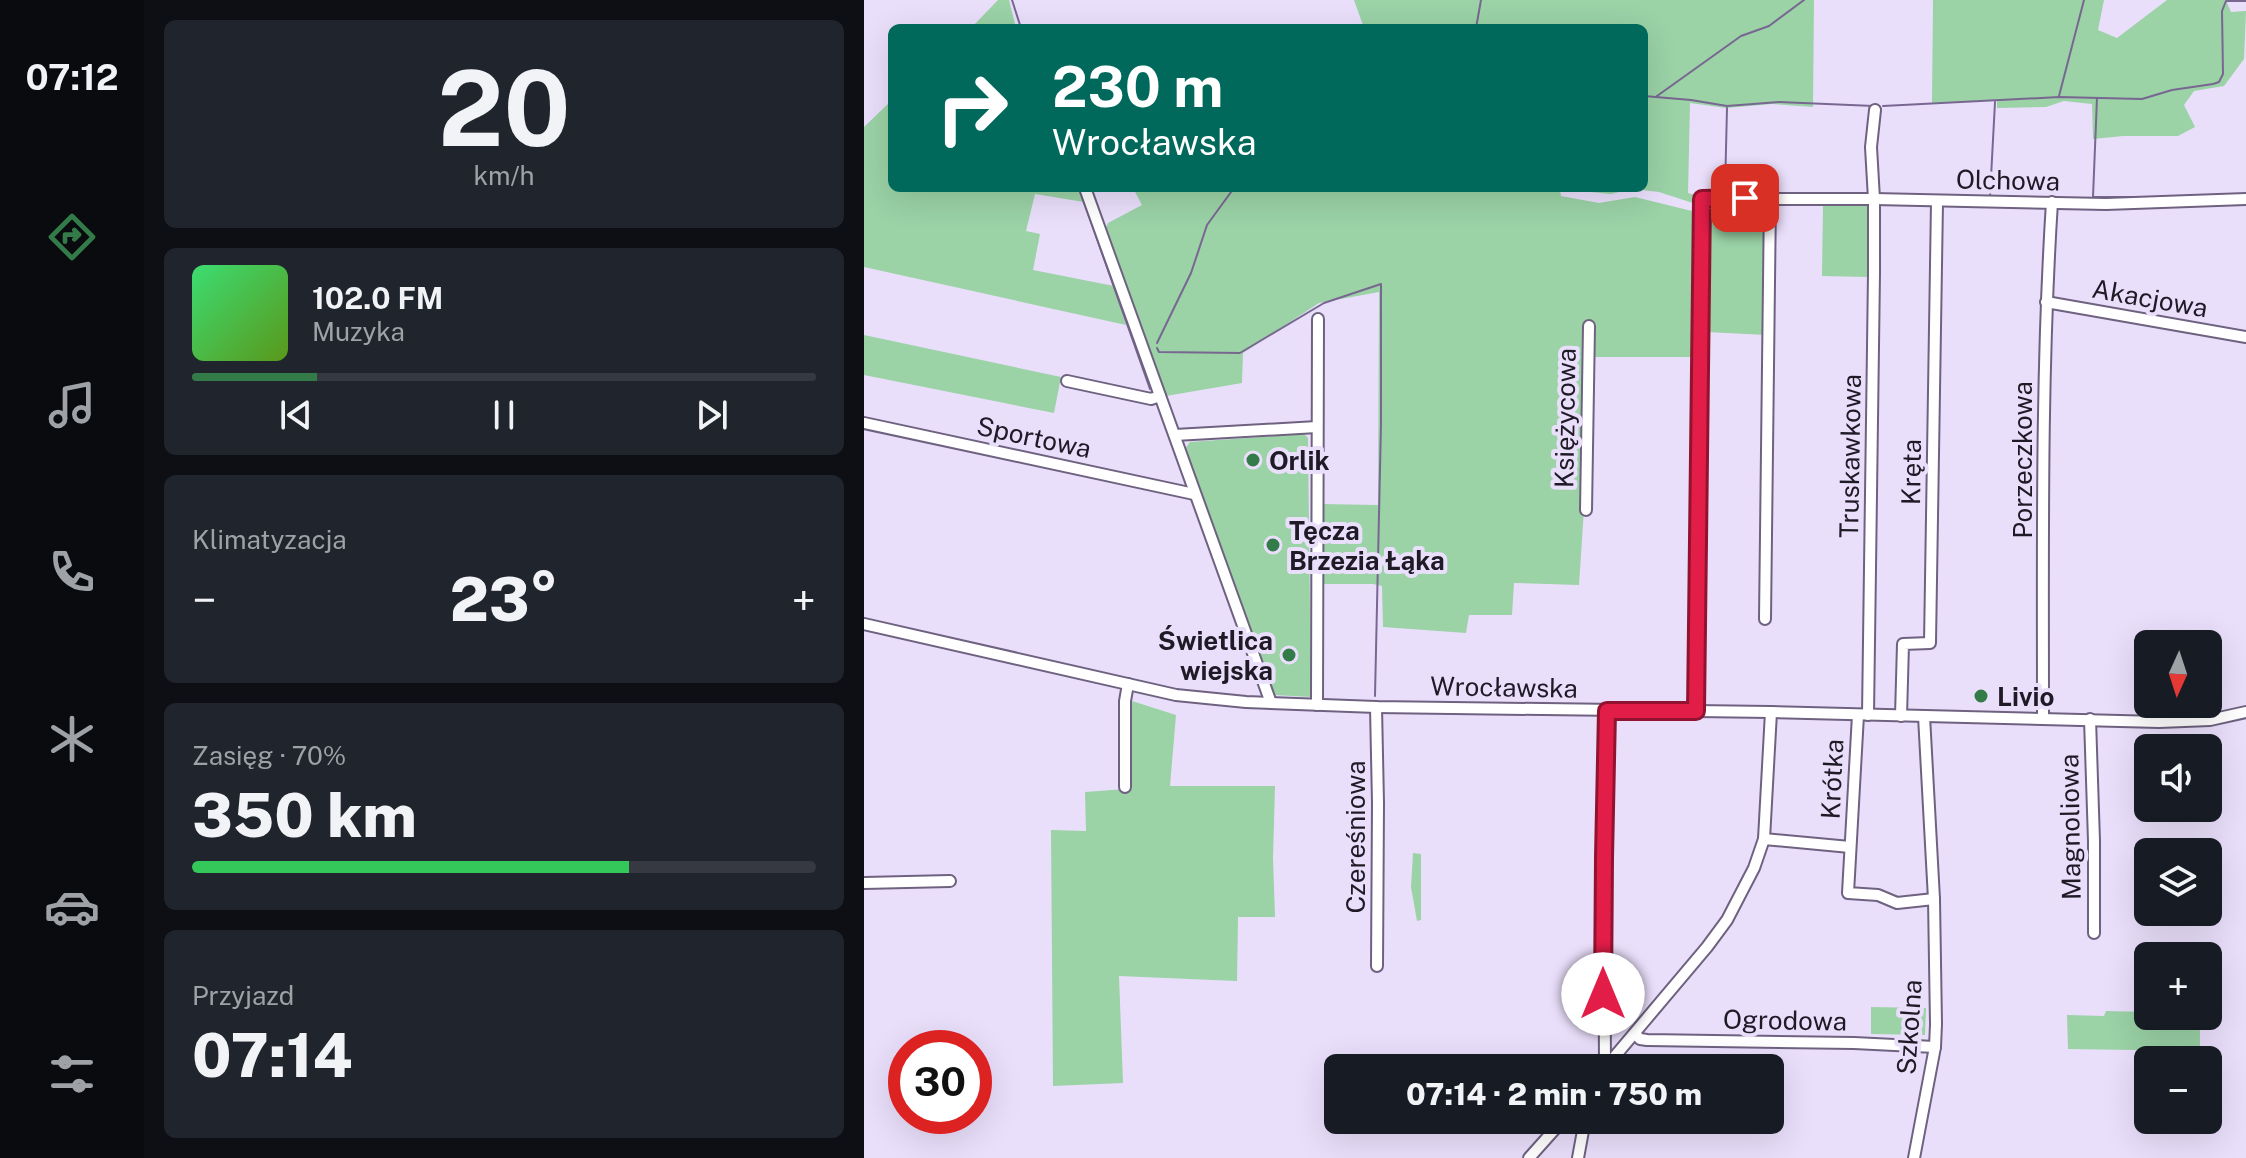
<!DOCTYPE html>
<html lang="pl">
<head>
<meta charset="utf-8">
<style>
  :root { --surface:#171b24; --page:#20242c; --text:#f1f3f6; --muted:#9ea1a6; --line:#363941; --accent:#337b48 }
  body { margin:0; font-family:"Public Sans",sans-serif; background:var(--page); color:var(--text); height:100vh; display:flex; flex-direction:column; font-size:30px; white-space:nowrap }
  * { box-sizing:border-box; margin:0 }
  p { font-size:26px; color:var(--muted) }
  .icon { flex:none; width:44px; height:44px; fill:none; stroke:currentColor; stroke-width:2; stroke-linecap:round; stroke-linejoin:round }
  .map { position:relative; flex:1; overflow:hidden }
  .sheet { display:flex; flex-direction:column; gap:20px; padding:20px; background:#0d0f14; width:720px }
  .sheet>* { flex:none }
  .guide { position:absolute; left:24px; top:24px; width:760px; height:168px; border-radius:12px; box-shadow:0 8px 32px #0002; background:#00695c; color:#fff; overflow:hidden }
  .needle { width:52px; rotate:183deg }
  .buttons { position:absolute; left:1270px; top:630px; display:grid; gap:16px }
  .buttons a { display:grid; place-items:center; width:88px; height:88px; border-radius:12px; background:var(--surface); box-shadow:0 8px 32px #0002; font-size:40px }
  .speed { position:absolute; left:24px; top:1030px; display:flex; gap:16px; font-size:40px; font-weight:700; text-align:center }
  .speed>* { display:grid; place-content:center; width:104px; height:104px; border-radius:50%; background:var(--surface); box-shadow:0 8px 32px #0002; line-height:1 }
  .speed .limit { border:12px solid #d22; background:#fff; color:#111 }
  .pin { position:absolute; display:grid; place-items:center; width:68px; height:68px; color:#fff; margin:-34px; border-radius:16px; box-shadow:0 4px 12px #0006 }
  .me { position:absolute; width:88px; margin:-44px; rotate:0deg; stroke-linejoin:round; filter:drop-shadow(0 0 6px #0008) }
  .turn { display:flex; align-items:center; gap:28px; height:168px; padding:0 32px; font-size:36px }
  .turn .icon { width:104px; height:104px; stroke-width:2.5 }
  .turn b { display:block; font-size:56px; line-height:68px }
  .big { font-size:60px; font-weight:800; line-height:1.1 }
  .sheet .card { flex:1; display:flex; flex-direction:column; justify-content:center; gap:12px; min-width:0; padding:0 28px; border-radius:12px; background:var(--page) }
  .sheet .dial { align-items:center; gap:0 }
  .dial b { font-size:104px; line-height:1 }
  .song { display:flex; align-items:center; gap:24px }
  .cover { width:96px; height:96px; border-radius:12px; background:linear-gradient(135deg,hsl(140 70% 55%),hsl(90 70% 35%)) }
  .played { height:8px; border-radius:4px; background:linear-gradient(90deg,var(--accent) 20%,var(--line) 20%) }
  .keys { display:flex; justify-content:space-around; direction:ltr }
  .heat { display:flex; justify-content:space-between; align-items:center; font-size:44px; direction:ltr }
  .charge { height:12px; border-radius:6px; background:linear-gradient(90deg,#34c759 70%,var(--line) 0) }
  .trip { position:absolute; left:460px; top:1054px; width:460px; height:80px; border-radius:12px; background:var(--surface); box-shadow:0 8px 32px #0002; font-weight:800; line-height:80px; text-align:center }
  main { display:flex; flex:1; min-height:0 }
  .tabs { display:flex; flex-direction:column; width:144px; justify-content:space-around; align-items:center; background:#090b0e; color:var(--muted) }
  .tabs .icon { width:56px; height:56px }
  .tabs .active { color:var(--accent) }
  .tabs b { font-size:36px; color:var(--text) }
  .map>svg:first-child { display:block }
  .green { fill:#9bd2a6 }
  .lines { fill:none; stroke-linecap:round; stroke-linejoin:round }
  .stream { stroke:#786791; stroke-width:2 }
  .minor-casing { stroke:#6e6280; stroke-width:14 }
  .minor { stroke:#fff; stroke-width:10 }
  .route-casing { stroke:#92132f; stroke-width:20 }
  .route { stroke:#e11d48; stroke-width:14 }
  .poi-dot { fill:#337b48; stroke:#eadffb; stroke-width:3 }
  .labels { text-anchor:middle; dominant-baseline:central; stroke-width:8; stroke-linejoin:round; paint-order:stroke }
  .street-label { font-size:26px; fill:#1e1a26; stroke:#eadffb }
  .poi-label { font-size:26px; font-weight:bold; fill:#1e1a26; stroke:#eadffb; text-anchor:start }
</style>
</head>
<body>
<main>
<nav class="tabs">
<b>07:12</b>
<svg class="icon active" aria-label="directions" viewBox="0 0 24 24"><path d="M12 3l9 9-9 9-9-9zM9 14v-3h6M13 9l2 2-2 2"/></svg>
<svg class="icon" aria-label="music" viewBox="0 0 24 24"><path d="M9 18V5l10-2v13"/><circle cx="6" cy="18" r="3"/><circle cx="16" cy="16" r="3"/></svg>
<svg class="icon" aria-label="phone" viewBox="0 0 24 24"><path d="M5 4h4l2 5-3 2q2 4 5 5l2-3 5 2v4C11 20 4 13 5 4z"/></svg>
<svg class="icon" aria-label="climate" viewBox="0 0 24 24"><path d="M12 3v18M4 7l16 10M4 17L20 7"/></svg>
<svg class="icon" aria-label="car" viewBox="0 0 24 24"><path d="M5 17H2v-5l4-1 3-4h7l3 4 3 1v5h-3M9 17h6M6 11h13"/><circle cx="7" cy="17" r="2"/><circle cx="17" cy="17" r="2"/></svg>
<svg class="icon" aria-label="filters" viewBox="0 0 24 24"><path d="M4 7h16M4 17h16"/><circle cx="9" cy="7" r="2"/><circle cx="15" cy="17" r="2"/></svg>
</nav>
<section class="sheet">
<div class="card dial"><b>20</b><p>km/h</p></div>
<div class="card">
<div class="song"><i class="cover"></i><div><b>102.0 FM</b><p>Muzyka</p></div></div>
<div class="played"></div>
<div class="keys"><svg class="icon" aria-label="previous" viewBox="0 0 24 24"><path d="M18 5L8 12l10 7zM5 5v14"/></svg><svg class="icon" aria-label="pause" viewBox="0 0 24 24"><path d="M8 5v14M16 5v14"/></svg><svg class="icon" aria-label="next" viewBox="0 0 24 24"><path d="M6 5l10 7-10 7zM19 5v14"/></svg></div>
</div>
<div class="card"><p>Klimatyzacja</p>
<div class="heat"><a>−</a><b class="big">23°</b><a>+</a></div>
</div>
<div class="card"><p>Zasięg · 70%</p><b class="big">350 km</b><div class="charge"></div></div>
<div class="card"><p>Przyjazd</p><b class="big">07:14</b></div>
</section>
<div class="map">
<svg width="1382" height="1158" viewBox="0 0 1382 1158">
  <rect width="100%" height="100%" fill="#eadffb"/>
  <!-- green -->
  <g class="green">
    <path d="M 134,0 L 145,0 L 152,28 L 107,28 Z"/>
    <path d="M 490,0 L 950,0 L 949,107 L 908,104 L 862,108 L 826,103 L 824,193 L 834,196 L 835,205 L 795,192 L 768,189 L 747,194 L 696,189 L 697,196 L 735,203 L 771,197 L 832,212 L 832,316 L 829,357 L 730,357 L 715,585 L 650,583 L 648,615 L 605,615 L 602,633 L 519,627 L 518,586 L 509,584 L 457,584 L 457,504 L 514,505 L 515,292 L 455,303 L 379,353 L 378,383 L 302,396 L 240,232 L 244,223 L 278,205 L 269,188 L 780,188 L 780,28 L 500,28 Z"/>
    <path d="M 1069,0 L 1240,0 L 1234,30 L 1253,38 L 1303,0 L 1362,0 L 1367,12 L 1382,11 L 1380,59 L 1360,86 L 1330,91 L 1320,105 L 1331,127 L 1314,136 L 1259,136 L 1229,139 L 1228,104 L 1200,101 L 1182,107 L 1133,108 L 1133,100 L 1068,103 Z"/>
    <path d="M 28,100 L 28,188 L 214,188 L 220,202 L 171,194 L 162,231 L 176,234 L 169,270 L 250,286 L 262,325 L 0,267 L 0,127 Z"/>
    <path d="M 889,201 L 899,204 L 903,209 L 902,335 L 843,332 L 840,310 L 841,214 C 853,199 871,202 889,201 Z"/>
    <path d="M 959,204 L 1002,204 L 1004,207 L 1005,277 L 958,276 Z"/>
    <path d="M 0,335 L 197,377 L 190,413 L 0,375 Z"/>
    <path d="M 440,434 L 444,438 L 447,697 L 410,695 L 321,449 L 326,442 Z"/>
    <path d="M 268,701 L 312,715 L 306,786 L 411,786 L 409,858 L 411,917 L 374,917 L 373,981 L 255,976 L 259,1083 L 189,1086 L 187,830 L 222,831 L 221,792 L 262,789 Z"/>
    <path d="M 549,853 L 557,854 L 557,920 L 553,921 L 547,887 Z"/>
    <path d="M 1007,1007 L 1062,1008 L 1061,1035 L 1007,1034 Z"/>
    <path d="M 1242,1011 L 1284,1012 L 1284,1016 L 1336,1016 L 1336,1051 L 1204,1049 L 1203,1015 L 1240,1016 Z"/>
  </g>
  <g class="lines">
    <!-- stream -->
    <g class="stream">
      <path d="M 148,0 L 157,28"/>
      <path d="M 612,28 L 617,0"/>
      <path d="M 780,96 L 827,100 L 863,106 L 915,102 L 1010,106"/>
      <path d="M 793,96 L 877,36 L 905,26 L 940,0"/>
      <path d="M 1195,96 L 1220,0"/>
      <path d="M 1233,98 L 1229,197 L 1288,197"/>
      <path d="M 1019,106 L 1195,97 L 1278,99 L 1308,90 L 1349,84 L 1355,82 L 1359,74 L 1358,11 L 1362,1 L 1382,1"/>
      <path d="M 215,188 L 286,389"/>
      <path d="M 861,190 L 863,108"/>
      <path d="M 1126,196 L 1131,102"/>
      <path d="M 293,343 L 327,273 L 343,225 L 370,188"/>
      <path d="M 293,348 L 295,352 L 376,353 L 460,303 L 517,284 L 517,424 L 511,696"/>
    </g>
    <defs>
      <g id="minor">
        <path d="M 221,188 L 407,703"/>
        <path d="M 1182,302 L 1382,337"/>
        <path d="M 203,381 L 287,399 L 296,396"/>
        <path d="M 0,423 L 330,494"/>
        <path d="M 311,435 L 453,427"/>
        <path d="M 722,510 L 725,326"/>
        <path d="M 901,619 L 906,198"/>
        <path d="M 0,624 L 312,695 L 382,702 L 512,707 L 907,712 L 1295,722 L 1346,720 L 1382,712"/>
        <path d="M 453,705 L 454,319"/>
        <path d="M 512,707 L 514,803 L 513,966"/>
        <path d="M 832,711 L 838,199 L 1010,199 L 1242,204 L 1382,199"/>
        <path d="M 994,715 L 984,893 L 1014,895 L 1033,903 L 1070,899"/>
        <path d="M 1004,715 L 1010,273 L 1010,199 L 1007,147 L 1011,110"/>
        <path d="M 1037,716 L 1039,644 L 1066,643 L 1073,202"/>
        <path d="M 1179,718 C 1179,546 1177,374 1188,202"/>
        <path d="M 1226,719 L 1230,841 L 1230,933"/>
        <path d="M 261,787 L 261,701 L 264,684"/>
        <path d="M 900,839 L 986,847"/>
        <path d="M 0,883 L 86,881"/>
        <path d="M 771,1034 L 776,1039 L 783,1040 L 990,1043 L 1071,1047"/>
        <path d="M 741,1068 L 843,947 L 863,920 L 890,868 L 900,839 L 907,712"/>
        <path d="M 741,1068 L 740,858 L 743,711"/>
        <path d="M 665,1158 L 699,1120"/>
        <path d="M 714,1158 L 721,1120"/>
        <path d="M 1050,1158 L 1071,1047 L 1072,1024 L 1070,899 L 1060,716"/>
      </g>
    </defs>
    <!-- minor casing -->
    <use href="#minor" class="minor-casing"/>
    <!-- minor -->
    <use href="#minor" class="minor"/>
  </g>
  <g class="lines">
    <defs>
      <path id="route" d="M 739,994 L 740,858 L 743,711 L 832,711 L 838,199 L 881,198"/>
    </defs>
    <!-- route casing -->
    <use href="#route" class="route-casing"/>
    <!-- route -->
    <use href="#route" class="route"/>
  </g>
  <!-- markers -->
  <g class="poi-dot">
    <circle cx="389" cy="460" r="8"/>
    <circle cx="409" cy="545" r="8"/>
    <circle cx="425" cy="655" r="8"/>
    <circle cx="1117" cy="696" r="8"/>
  </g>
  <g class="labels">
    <!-- street labels -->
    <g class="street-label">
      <text transform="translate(1144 180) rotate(1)">Olchowa</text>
      <text transform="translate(1286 298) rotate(10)">Akacjowa</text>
      <text transform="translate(701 418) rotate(-89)">Księżycowa</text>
      <text transform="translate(170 437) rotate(12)">Sportowa</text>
      <text transform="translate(986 456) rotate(-89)">Truskawkowa</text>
      <text transform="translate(1158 460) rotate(-90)">Porzeczkowa</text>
      <text transform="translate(1047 472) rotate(-89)">Kręta</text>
      <text transform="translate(640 687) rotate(1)">Wrocławska</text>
      <text transform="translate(968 779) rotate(-87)">Krótka</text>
      <text transform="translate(1206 827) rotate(-91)">Magnoliowa</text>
      <text transform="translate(491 837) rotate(-90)">Czereśniowa</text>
      <text transform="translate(921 1020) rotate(1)">Ogrodowa</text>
      <text transform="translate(1045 1027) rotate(-86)">Szkolna</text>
    </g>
    <!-- poi labels -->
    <g class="poi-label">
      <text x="405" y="460">Orlik</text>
      <text x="425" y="530">Tęcza<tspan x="425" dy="30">Brzezia Łąka</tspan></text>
      <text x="409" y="640" text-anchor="end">Świetlica<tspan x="409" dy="30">wiejska</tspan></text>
      <text x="1133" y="696">Livio</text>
    </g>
  </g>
</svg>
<div class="buttons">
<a><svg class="needle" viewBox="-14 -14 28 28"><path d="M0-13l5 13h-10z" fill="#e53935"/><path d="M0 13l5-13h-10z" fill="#9ea1a6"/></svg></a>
<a><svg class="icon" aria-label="sound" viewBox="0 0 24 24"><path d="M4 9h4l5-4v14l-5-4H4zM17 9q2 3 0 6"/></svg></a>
<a><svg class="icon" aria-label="layers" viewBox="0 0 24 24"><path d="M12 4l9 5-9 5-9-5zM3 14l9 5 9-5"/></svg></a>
<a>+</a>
<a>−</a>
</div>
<div class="speed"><div class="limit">30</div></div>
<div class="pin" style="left:881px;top:198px;background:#d93025"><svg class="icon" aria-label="arrive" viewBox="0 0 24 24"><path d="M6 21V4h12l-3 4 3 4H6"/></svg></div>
<svg class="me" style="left:739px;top:994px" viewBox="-20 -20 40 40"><circle r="19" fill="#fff"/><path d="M0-13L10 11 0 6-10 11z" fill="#e11d48"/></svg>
<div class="trip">07:14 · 2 min · 750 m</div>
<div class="guide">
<div class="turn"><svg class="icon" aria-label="right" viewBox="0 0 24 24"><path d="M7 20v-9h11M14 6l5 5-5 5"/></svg><div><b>230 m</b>Wrocławska</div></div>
</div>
</div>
</main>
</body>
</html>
